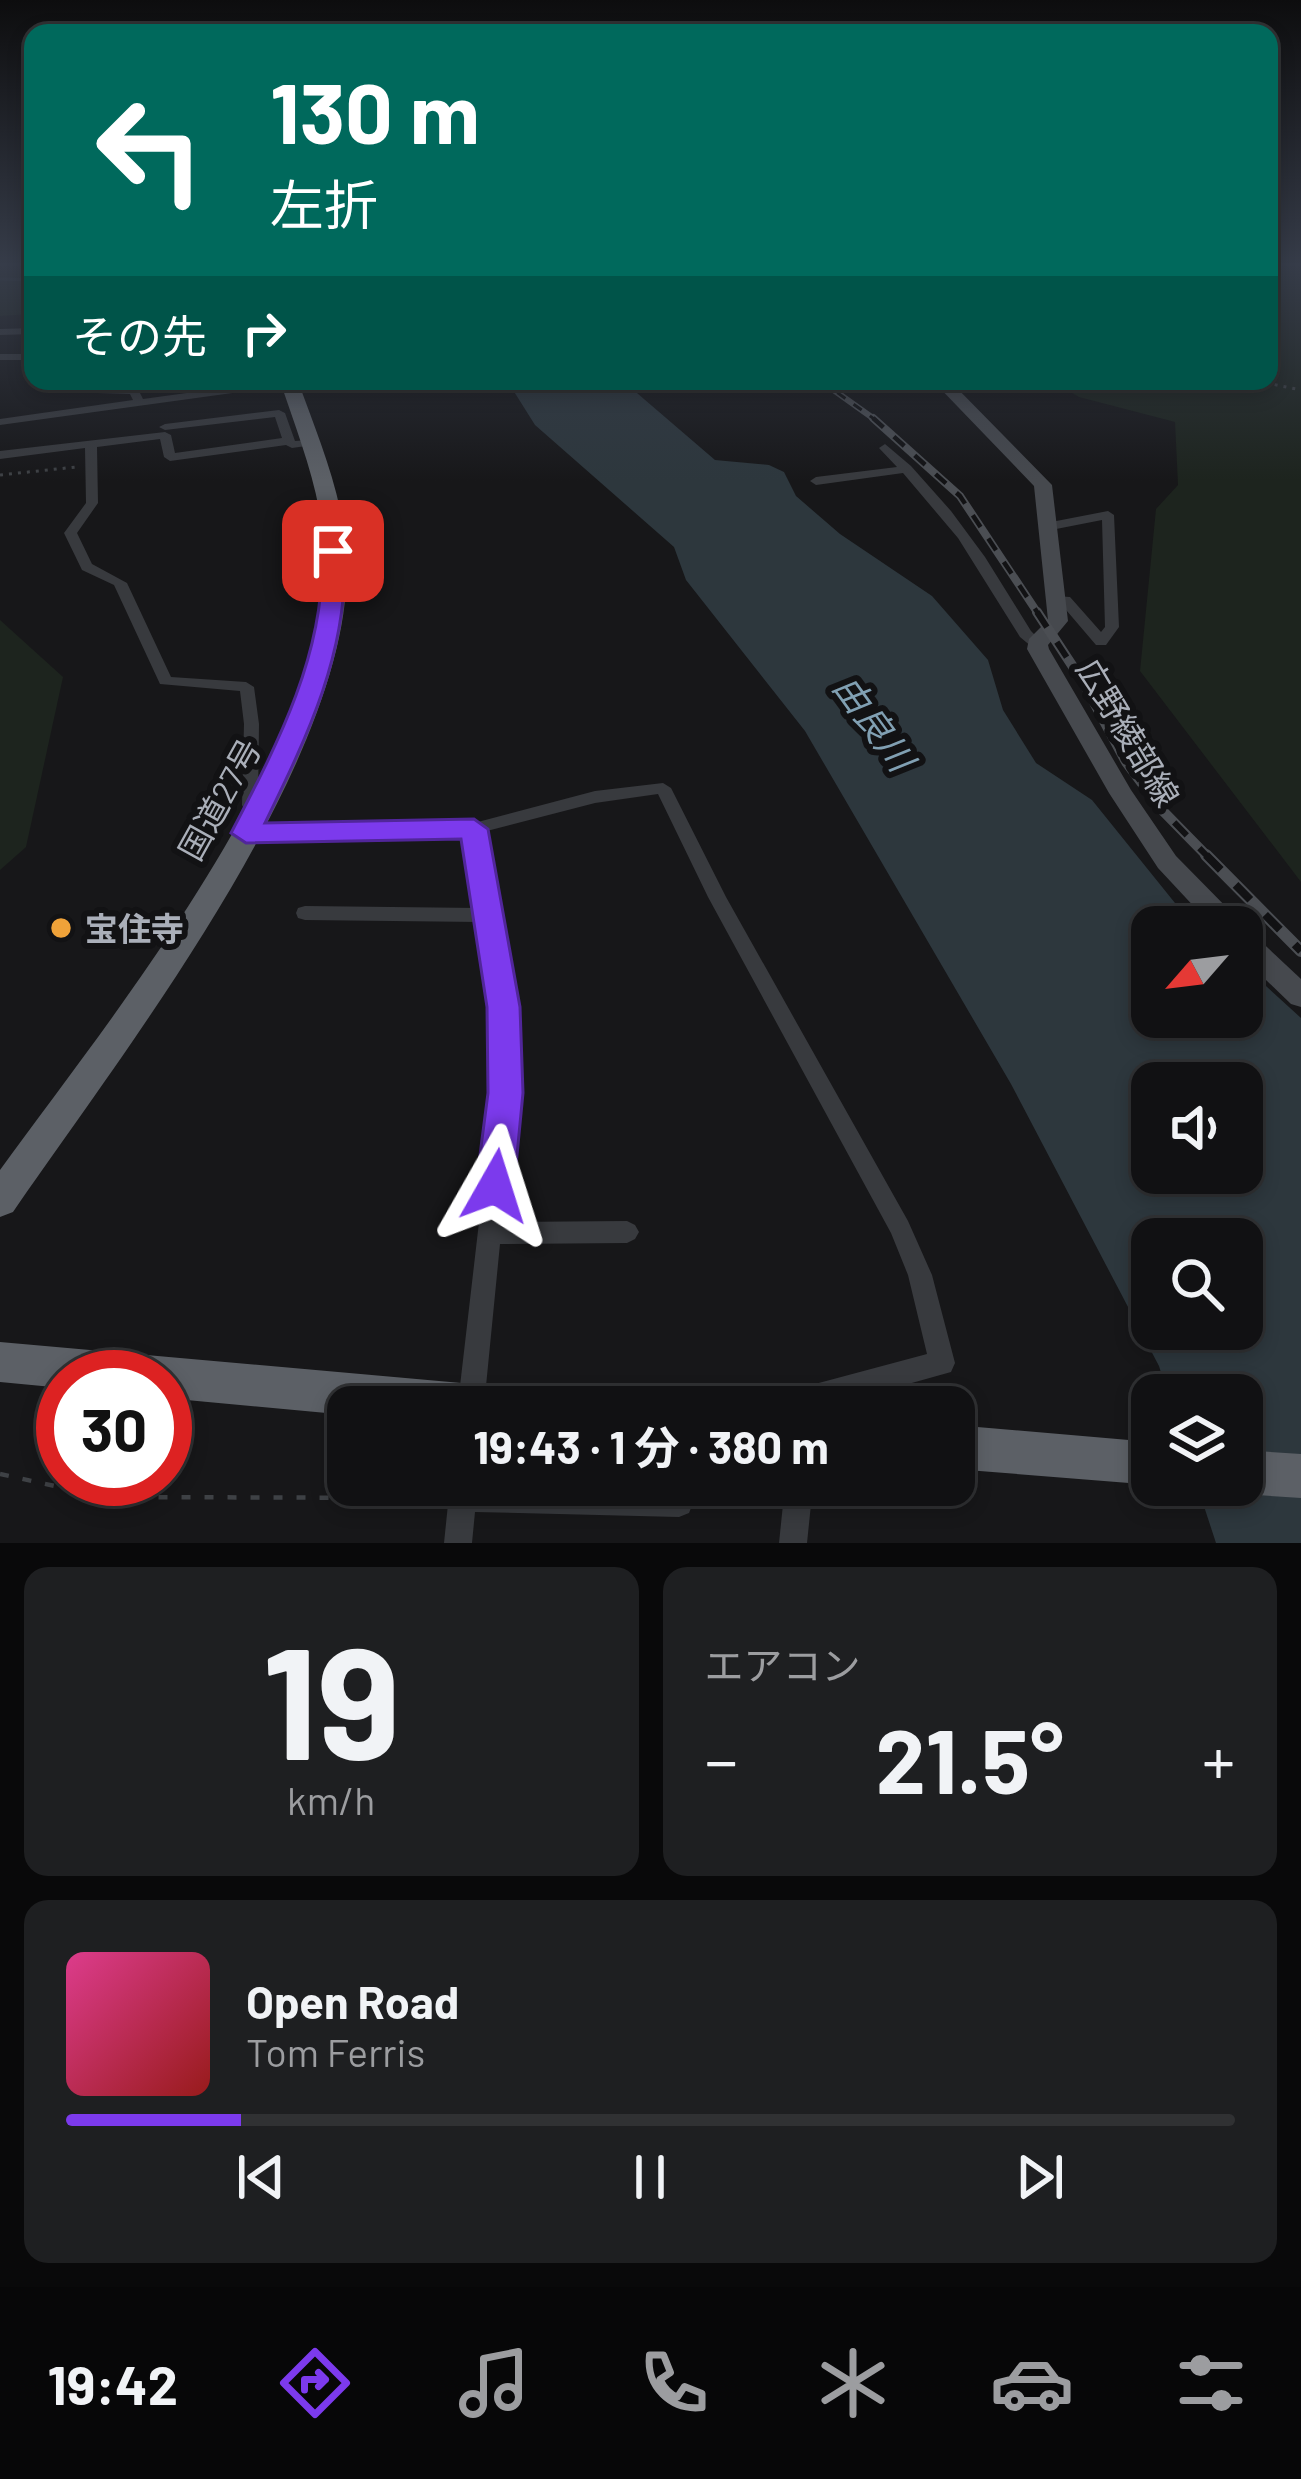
<!DOCTYPE html>
<html lang="ja">
<head>
<meta charset="utf-8">
<style>
  :root { --surface:#111113; --page:#1e1f21; --text:#f1f3f6; --muted:#9c9da0; --line:#303133; --accent:#7c3aed }
  body { margin:0; font-family:Barlow,"Noto Sans JP",sans-serif; background:var(--page); color:var(--text); height:100vh; display:flex; flex-direction:column; font-size:45px; white-space:nowrap }
  * { box-sizing:border-box; margin:0 }
  p { font-size:39px; color:var(--muted) }
  .icon { flex:none; width:66px; height:66px; fill:none; stroke:currentColor; stroke-width:2; stroke-linecap:round; stroke-linejoin:round }
  .map { position:relative; height:1543px; overflow:hidden }
  .drawer { display:flex; flex-direction:column; gap:24px; padding:24px; background:#09090a; flex:1 }
  .drawer>* { flex:none }
  .top-card { position:absolute; left:24px; top:24px; width:1254px; height:366px; border-radius:24px; box-shadow:0 6px 18px #0003,0 0 0 3px var(--line); background:#00695c; color:#fff; overflow:hidden }
  .needle { width:78px; rotate:242deg }
  .fabs { position:absolute; left:1131px; top:906px; display:grid; gap:24px }
  .fabs a { display:grid; place-items:center; width:132px; height:132px; border-radius:24px; background:var(--surface); box-shadow:0 6px 18px #0003,0 0 0 3px var(--line); font-size:60px }
  .speed { position:absolute; left:36px; top:1350px; display:flex; gap:24px; font-size:60px; font-weight:700; text-align:center }
  .speed>* { display:grid; place-content:center; width:156px; height:156px; border-radius:50%; background:var(--surface); box-shadow:0 6px 18px #0003,0 0 0 3px var(--line); line-height:1 }
  .speed .limit { border:18px solid #d22; background:#fff; color:#111 }
  .pin { position:absolute; display:grid; place-items:center; width:102px; height:102px; color:#fff; margin:-51px; border-radius:24px; box-shadow:0 6px 18px #0006 }
  .me { position:absolute; width:132px; margin:-66px; rotate:6deg; stroke-linejoin:round; filter:drop-shadow(0 0 9px #0008) }
  .turn { display:flex; align-items:center; gap:42px; height:252px; padding:0 48px; font-size:54px }
  .turn .icon { width:156px; height:156px; stroke-width:2.5 }
  .turn b { display:block; font-size:84px; line-height:102px }
  .then { display:flex; align-items:center; height:114px; padding:0 48px; background:#0003; gap:24px; font-size:45px }
  .big { font-size:90px; font-weight:700; line-height:1.1 }
  .drawer .tile { flex:1; display:flex; flex-direction:column; justify-content:center; gap:18px; min-width:0; padding:0 42px; border-radius:24px; background:var(--page) }
  .drawer .dial { align-items:center; gap:0 }
  .dial b { font-size:156px; line-height:1 }
  .song { display:flex; align-items:center; gap:36px }
  .cover { width:144px; height:144px; border-radius:18px; background:linear-gradient(135deg,hsl(330 70% 55%),hsl(0 70% 35%)) }
  .played { height:12px; border-radius:6px; background:linear-gradient(90deg,var(--accent) 15%,var(--line) 15%) }
  .keys { display:flex; justify-content:space-around; direction:ltr }
  .heat { display:flex; justify-content:space-between; align-items:center; font-size:66px; direction:ltr }
  .drawer .tiles { flex:1; display:grid; gap:24px; grid-template-columns:1fr 1fr }
  .tile:last-child { grid-column:span 2 }
  .trip { position:absolute; left:327px; top:1386px; width:648px; height:120px; border-radius:24px; background:var(--surface); box-shadow:0 6px 18px #0003,0 0 0 3px var(--line); font-weight:700; line-height:120px; text-align:center }
  .menu { display:flex; height:192px; justify-content:space-around; align-items:center; background:#070708; color:var(--muted) }
  .menu .icon { width:84px; height:84px }
  .menu .selected { color:var(--accent) }
  .menu b { font-size:54px; color:var(--text) }
  .map>svg:first-child { display:block }
  .green { fill:#1d241e }
  .water { fill:#2d373d; fill-rule:evenodd }
  .lines { fill:none; stroke-linecap:round; stroke-linejoin:round }
  .stream { stroke:#2d373d; stroke-width:3 }
  .path-far1 { stroke:#3e4145; stroke-width:3; stroke-dasharray:3 6; stroke-linecap:butt }
  .path { stroke:#3e4145; stroke-width:4.5; stroke-dasharray:9 14; stroke-linecap:butt }
  .minor { fill:#383a3e; fill-rule:evenodd }
  .secondary { fill:#46494e; fill-rule:evenodd }
  .trunk { fill:#5c6066; fill-rule:evenodd }
  .rail-far3-casing { stroke:#4b4e53; stroke-width:6 }
  .rail-far2-casing { stroke:#4b4e53; stroke-width:8 }
  .rail-far1-casing { stroke:#4b4e53; stroke-width:10 }
  .rail-casing { stroke:#4b4e53; stroke-width:12 }
  .rail-far3 { stroke:#121214; stroke-width:3; stroke-dasharray:10; stroke-linecap:butt }
  .rail-far2 { stroke:#121214; stroke-width:4.5; stroke-dasharray:14; stroke-linecap:butt }
  .rail-far1 { stroke:#121214; stroke-width:6; stroke-dasharray:18; stroke-linecap:butt }
  .rail { stroke:#121214; stroke-width:8; stroke-dasharray:21; stroke-linecap:butt }
  .route { fill:#7c3aed; stroke:#51269a; stroke-width:3 }
  .poi-dot { fill:#efa239; stroke:#121214; stroke-width:4.5 }
  .labels { text-anchor:middle; dominant-baseline:central; stroke-width:12; stroke-linejoin:round; paint-order:stroke }
  .street-label { font-size:33px; fill:#aaafb9; stroke:#121214 }
  .poi-label { font-size:33px; font-weight:bold; fill:#aaafb9; stroke:#121214; text-anchor:start }
  .water-label { font-size:36px; font-style:italic; fill:#81a0b3; stroke:#121214 }
</style>
</head>
<body>
<div class="map">
<svg width="1301" height="1543" viewBox="0 0 1301 1543">
  <rect width="100%" height="100%" fill="#171719"/>
  <!-- green -->
  <g class="green">
    <path d="M 0,265 L 33,265 L 33,314 L 0,316 Z"/>
    <path d="M 1269,265 L 1301,265 L 1301,882 L 1140,671 L 1156,509 L 1178,485 L 1175,422 L 1079,397 L 1052,381 L 1269,381 Z"/>
    <path d="M 0,620 L 63,677 L 26,847 L 0,870 Z"/>
  </g>
  <!-- water -->
  <path class="water" d="M 480,381 L 623,381 L 715,460 L 769,465 L 784,472 L 796,496 L 840,534 L 932,596 L 988,660 L 1003,710 L 1036,763 L 1092,800 L 1175,903 L 1202,927 L 1152,927 L 1152,1017 L 1242,1017 L 1242,964 L 1301,1018 L 1301,1543 L 1216,1543 L 1197,1485 L 1242,1485 L 1242,1395 L 1168,1395 L 1159,1366 L 1011,1084 L 805,731 L 686,580 L 674,547 L 535,425 L 513,390 L 502,383 L 485,387 ZM 1152,1083 L 1242,1083 L 1242,1173 L 1152,1173 ZM 1152,1239 L 1242,1239 L 1242,1329 L 1152,1329 Z"/>
  <g class="lines">
    <!-- stream -->
    <path class="stream" d="M 0,279 L 33,280"/>
    <!-- path-far1 -->
    <g class="path-far1">
      <path d="M 1257,381 L 1301,390"/>
      <path d="M 0,475 L 76,467"/>
    </g>
    <!-- path -->
    <path class="path" d="M 0,1474 L 105,1497 L 440,1498"/>
    <!-- minor -->
    <g class="minor">
      <path d="M 33,328 L 33,334 L 0,335 L 0,329 Z"/>
      <rect x="0" y="354" width="33" height="6"/>
      <path d="M 88,381 L 98,381 L 99,387 L 138,389 L 143,399 L 274,381 L 295,382 L 290,385 L 0,425 L 0,419 L 133,400 L 130,394 L 97,393 L 87,387 Z"/>
      <path d="M 279,410 L 285,413 L 295,441 L 309,440 L 315,443 L 313,445 L 292,448 L 286,445 L 170,461 L 164,457 L 160,439 L 97,447 L 98,503 L 77,533 L 92,564 L 127,583 L 171,677 L 246,682 L 254,687 L 259,724 L 258,802 L 268,808 L 259,814 L 244,809 L 242,805 L 244,724 L 240,691 L 160,684 L 114,585 L 82,570 L 64,533 L 86,503 L 85,448 L 0,459 L 0,451 L 165,432 L 171,435 L 175,453 L 282,438 L 275,417 L 165,430 L 159,427 L 165,424 Z"/>
      <path d="M 885,444 L 911,466 L 951,511 L 985,557 L 1031,631 L 1044,644 L 1042,647 L 1032,647 L 1020,637 L 958,538 L 903,473 L 816,485 L 810,481 L 816,477 L 897,467 L 879,448 Z"/>
      <path d="M 1108,511 L 1114,515 L 1119,627 L 1106,645 L 1096,645 L 1061,604 L 1049,603 L 1047,600 L 1054,596 L 1070,597 L 1101,632 L 1105,627 L 1102,520 L 1046,531 L 1040,527 L 1046,523 Z"/>
      <path d="M 663,783 L 671,788 L 726,897 L 908,1221 L 932,1275 L 955,1363 L 951,1372 L 826,1407 L 800,1407 L 806,1388 L 815,1384 L 927,1354 L 908,1275 L 891,1233 L 708,897 L 658,794 L 595,803 L 483,832 L 497,910 L 500,915 L 498,918 L 514,1007 L 516,1093 L 502,1222 L 627,1221 L 635,1225 L 639,1232 L 635,1239 L 627,1243 L 500,1244 L 486,1386 L 482,1395 L 473,1399 L 464,1395 L 460,1386 L 494,1093 L 494,1007 L 480,922 L 305,920 L 298,918 L 296,913 L 298,908 L 305,906 L 478,908 L 466,835 L 246,839 L 237,833 L 246,827 L 474,823 L 595,791 Z"/>
      <path d="M 450,1485 L 679,1489 L 689,1493 L 693,1503 L 689,1513 L 679,1517 L 475,1512 L 472,1543 L 444,1543 Z"/>
      <path d="M 785,1485 L 813,1485 L 807,1543 L 779,1543 Z"/>
    </g>
    <!-- secondary -->
    <g class="secondary">
      <path d="M 933,381 L 950,381 L 1052,485 L 1068,621 L 1048,645 L 1049,649 L 1131,790 L 1176,856 L 1239,920 L 1243,927 L 1242,928 L 1213,927 L 1158,868 L 1109,793 L 1027,649 L 1029,639 L 1048,620 L 1034,486 Z"/>
      <path d="M 1242,930 L 1252,933 L 1301,979 L 1301,1007 L 1291,1004 L 1242,957 Z"/>
    </g>
    <!-- trunk -->
    <g class="trunk">
      <path d="M 280,381 L 298,381 C 319,440 346,501 347,565 C 349,764 124,1050 13,1212 L 0,1217 L 0,1170 C 112,1015 320,763 324,566 C 326,503 300,441 280,381 Z"/>
      <path d="M 0,1342 L 495,1386 L 510,1392 L 516,1407 L 348,1407 L 348,1415 L 165,1398 L 165,1377 L 63,1377 L 63,1388 L 0,1382 Z"/>
      <path d="M 954,1425 L 1152,1442 L 1154,1485 L 954,1469 Z"/>
      <path d="M 1242,1450 L 1301,1454 L 1301,1498 L 1242,1494 L 1226,1488 L 1242,1485 Z"/>
    </g>
    <defs>
      <path id="rail-far3" d="M 821,381 L 877,421"/>
      <path id="rail-far2" d="M 873,418 L 960,496 L 1039,615"/>
      <path id="rail-far1" d="M 1037,612 L 1083,682 L 1126,762 L 1161,809 L 1209,858"/>
      <path id="rail" d="M 1206,855 L 1301,951"/>
    </defs>
    <!-- rail-far3 casing -->
    <use href="#rail-far3" class="rail-far3-casing"/>
    <!-- rail-far2 casing -->
    <use href="#rail-far2" class="rail-far2-casing"/>
    <!-- rail-far1 casing -->
    <use href="#rail-far1" class="rail-far1-casing"/>
    <!-- rail casing -->
    <use href="#rail" class="rail-casing"/>
    <!-- rail-far3 -->
    <use href="#rail-far3" class="rail-far3"/>
    <!-- rail-far2 -->
    <use href="#rail-far2" class="rail-far2"/>
    <!-- rail-far1 -->
    <use href="#rail-far1" class="rail-far1"/>
    <!-- rail -->
    <use href="#rail" class="rail"/>
  </g>
  <!-- sky -->
  <linearGradient id="sky" x2="0" y2="1"><stop stop-color="#0d0d0e"/><stop offset="0.55" stop-color="#363c49"/><stop offset="1" stop-color="#363c49" stop-opacity="0"/></linearGradient>
  <rect width="1301" height="481" fill="url(#sky)"/>
  <!-- route -->
  <path class="route" d="M 333,545 L 344,551 C 350,649 307,737 265,823 L 474,819 L 488,829 L 520,1007 L 523,1093 L 514,1186 L 508,1198 L 495,1202 L 482,1198 L 476,1186 L 488,1093 L 487,1007 L 461,839 L 246,843 L 231,833 C 277,745 326,653 322,551 Z"/>
  <!-- markers -->
  <circle class="poi-dot" cx="61" cy="928" r="12"/>
  <g class="labels">
    <!-- street labels -->
    <g class="street-label">
      <text transform="translate(1129 732) rotate(59)">広野綾部線</text>
      <text transform="translate(219 799) rotate(-61)">国道27号</text>
    </g>
    <!-- poi labels -->
    <g class="poi-label">
      <text x="85" y="928">宝住寺</text>
    </g>
    <!-- water labels -->
    <g class="water-label">
      <text transform="translate(875 722) rotate(54)">由良川</text>
    </g>
  </g>
</svg>
<div class="fabs">
<a><svg class="needle" viewBox="-14 -14 28 28"><path d="M0-13l5 13h-10z" fill="#e53935"/><path d="M0 13l5-13h-10z" fill="#9c9da0"/></svg></a>
<a><svg class="icon" aria-label="sound" viewBox="0 0 24 24"><path d="M4 9h4l5-4v14l-5-4H4zM17 9q2 3 0 6"/></svg></a>
<a><svg class="icon" aria-label="search" viewBox="0 0 24 24"><circle cx="10" cy="10" r="6"/><path d="M15 15l6 6"/></svg></a>
<a><svg class="icon" aria-label="layers" viewBox="0 0 24 24"><path d="M12 4l9 5-9 5-9-5zM3 14l9 5 9-5"/></svg></a>
</div>
<div class="speed"><div class="limit">30</div></div>
<div class="pin" style="left:333px;top:551px;background:#d93025"><svg class="icon" aria-label="arrive" viewBox="0 0 24 24"><path d="M6 21V4h12l-3 4 3 4H6"/></svg></div>
<svg class="me" style="left:495px;top:1186px" viewBox="-20 -20 40 40"><path d="M0-17L14 15 0 8-14 15z" fill="#7c3aed" stroke="#fff" stroke-width="4"/></svg>
<div class="trip">19:43 · 1 分 · 380 m</div>
<div class="top-card">
<div class="turn"><svg class="icon" aria-label="left" viewBox="0 0 24 24"><path d="M17 20v-9H6M10 6l-5 5 5 5"/></svg><div><b>130 m</b>左折</div></div>
<div class="then">その先<svg class="icon" aria-label="right" viewBox="0 0 24 24"><path d="M7 20v-9h11M14 6l5 5-5 5"/></svg></div>
</div>
</div>
<section class="drawer">
<div class="tiles">
<div class="tile dial"><b>19</b><p>km/h</p></div>
<div class="tile"><p>エアコン</p>
<div class="heat"><a>−</a><b class="big">21.5°</b><a>+</a></div>
</div>
<div class="tile">
<div class="song"><i class="cover"></i><div><b>Open Road</b><p>Tom Ferris</p></div></div>
<div class="played"></div>
<div class="keys"><svg class="icon" aria-label="previous" viewBox="0 0 24 24"><path d="M18 5L8 12l10 7zM5 5v14"/></svg><svg class="icon" aria-label="pause" viewBox="0 0 24 24"><path d="M8 5v14M16 5v14"/></svg><svg class="icon" aria-label="next" viewBox="0 0 24 24"><path d="M6 5l10 7-10 7zM19 5v14"/></svg></div>
</div>
</div>
</section>
<nav class="menu">
<b>19:42</b>
<svg class="icon selected" aria-label="directions" viewBox="0 0 24 24"><path d="M12 3l9 9-9 9-9-9zM9 14v-3h6M13 9l2 2-2 2"/></svg>
<svg class="icon" aria-label="music" viewBox="0 0 24 24"><path d="M9 18V5l10-2v13"/><circle cx="6" cy="18" r="3"/><circle cx="16" cy="16" r="3"/></svg>
<svg class="icon" aria-label="phone" viewBox="0 0 24 24"><path d="M5 4h4l2 5-3 2q2 4 5 5l2-3 5 2v4C11 20 4 13 5 4z"/></svg>
<svg class="icon" aria-label="climate" viewBox="0 0 24 24"><path d="M12 3v18M4 7l16 10M4 17L20 7"/></svg>
<svg class="icon" aria-label="car" viewBox="0 0 24 24"><path d="M5 17H2v-5l4-1 3-4h7l3 4 3 1v5h-3M9 17h6M6 11h13"/><circle cx="7" cy="17" r="2"/><circle cx="17" cy="17" r="2"/></svg>
<svg class="icon" aria-label="filters" viewBox="0 0 24 24"><path d="M4 7h16M4 17h16"/><circle cx="9" cy="7" r="2"/><circle cx="15" cy="17" r="2"/></svg>
</nav>
</body>
</html>
